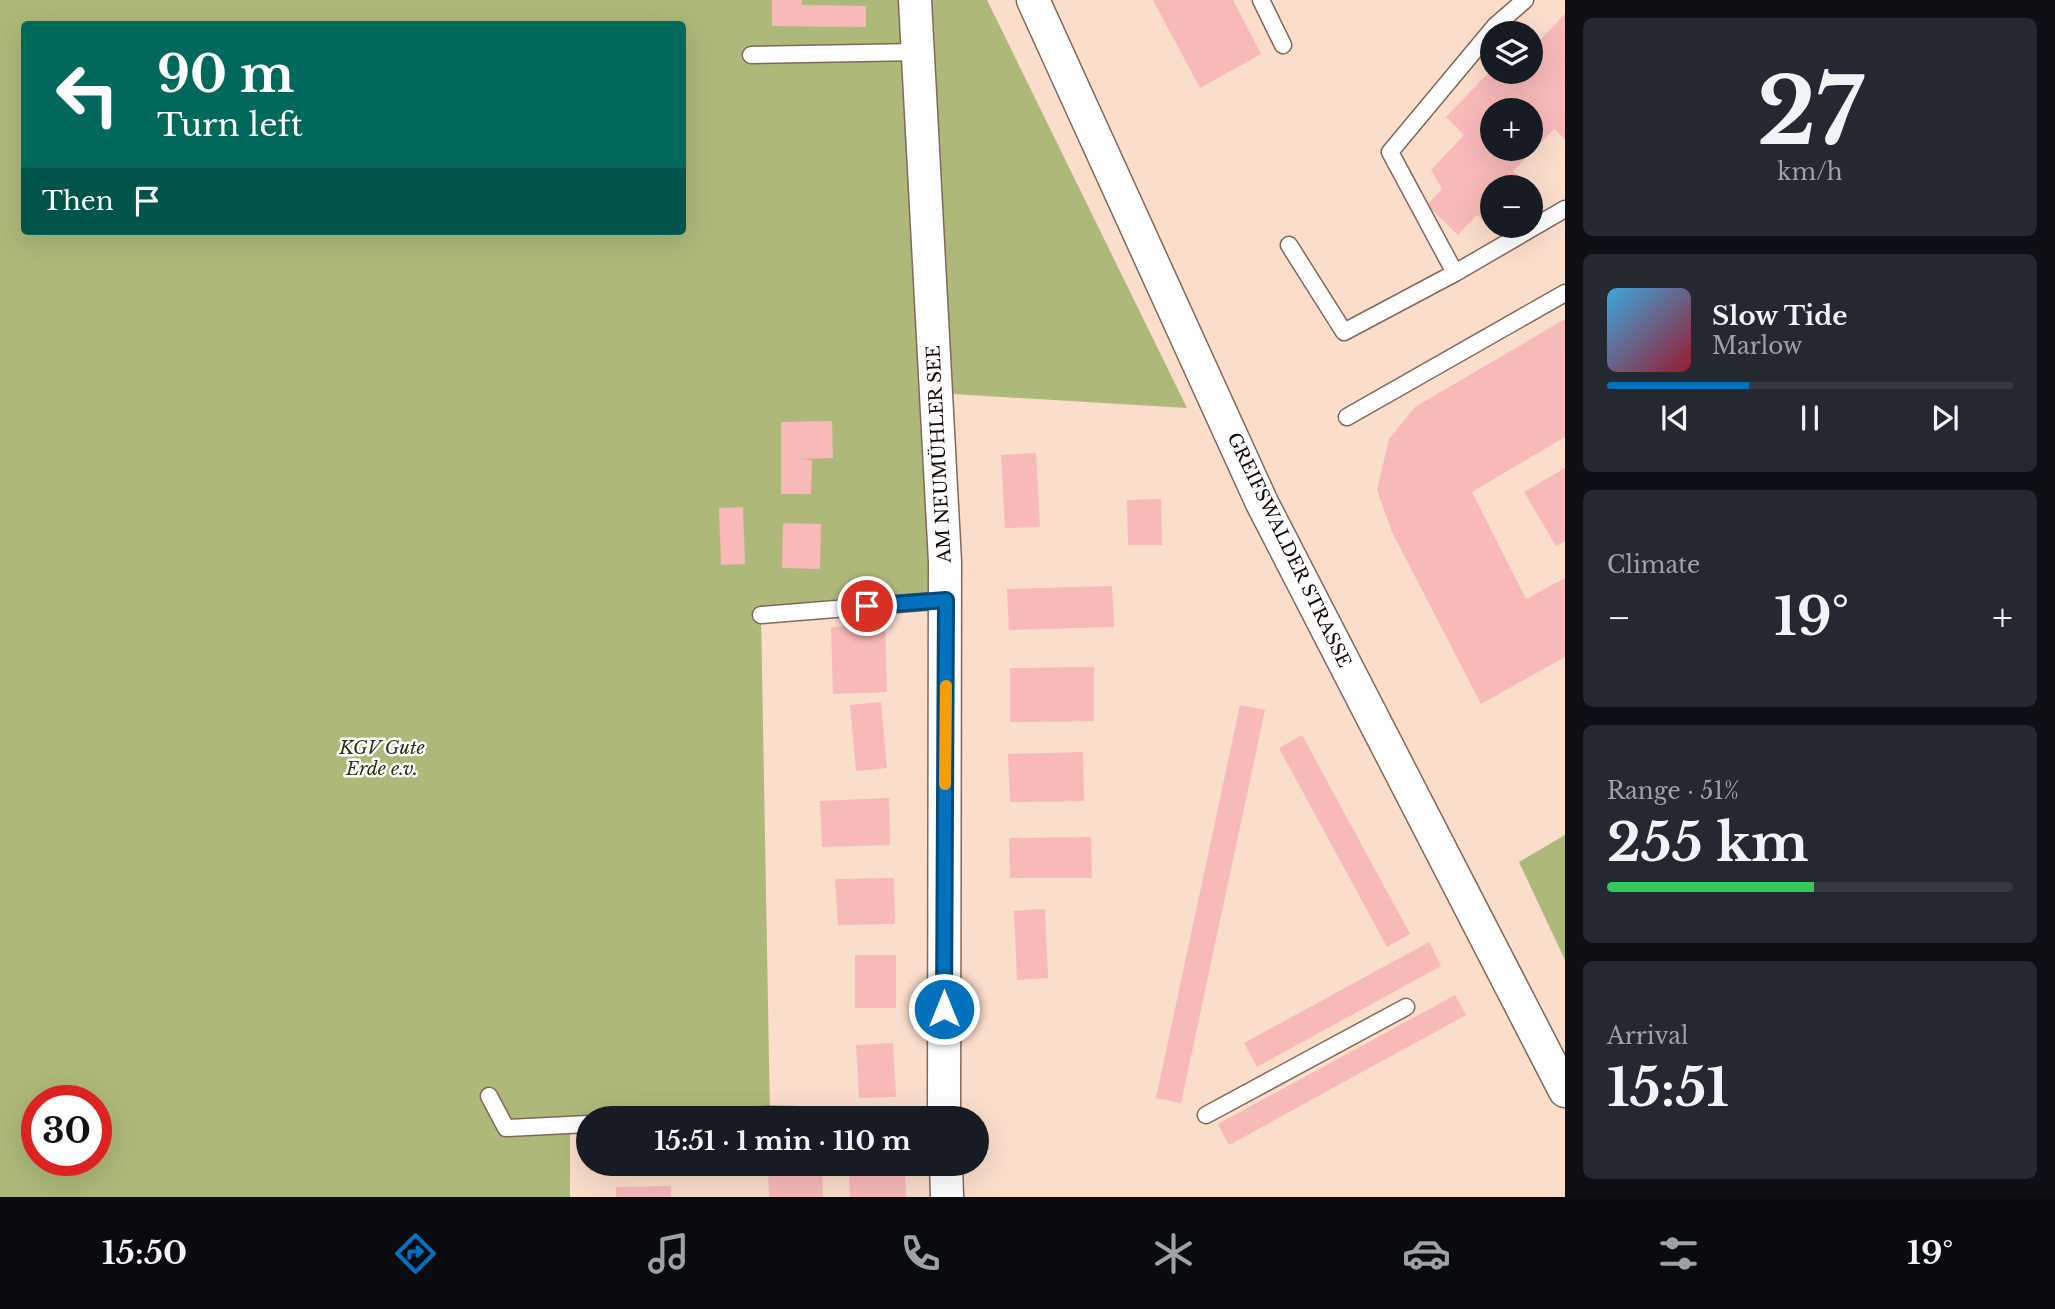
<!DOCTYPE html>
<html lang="en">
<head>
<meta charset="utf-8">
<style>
  :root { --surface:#171b24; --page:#242831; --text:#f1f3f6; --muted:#9ea1a6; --line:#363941; --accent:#0471bc }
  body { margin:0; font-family:"Libre Baskerville",serif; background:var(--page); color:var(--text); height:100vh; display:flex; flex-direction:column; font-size:26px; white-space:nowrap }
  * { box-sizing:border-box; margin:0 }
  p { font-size:23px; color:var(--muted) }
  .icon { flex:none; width:38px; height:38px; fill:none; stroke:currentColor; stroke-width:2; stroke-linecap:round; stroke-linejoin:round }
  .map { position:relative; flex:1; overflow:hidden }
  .panel { display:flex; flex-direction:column; gap:18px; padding:18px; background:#0d0f14; width:490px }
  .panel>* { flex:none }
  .guide { position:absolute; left:21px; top:21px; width:665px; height:214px; border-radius:7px; box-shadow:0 7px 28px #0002; background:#00695c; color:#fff; overflow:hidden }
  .controls { position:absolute; left:1480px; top:21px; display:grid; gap:14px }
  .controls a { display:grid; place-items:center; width:63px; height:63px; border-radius:50%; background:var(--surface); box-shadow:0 7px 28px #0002; font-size:35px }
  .speed { position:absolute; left:21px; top:1085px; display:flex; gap:14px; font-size:35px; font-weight:700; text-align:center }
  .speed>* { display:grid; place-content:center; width:91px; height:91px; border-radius:50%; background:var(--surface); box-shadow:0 7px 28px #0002; line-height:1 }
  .speed .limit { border:10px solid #d22; background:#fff; color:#111 }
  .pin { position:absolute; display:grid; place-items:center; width:60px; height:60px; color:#fff; margin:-30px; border:4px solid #fff; border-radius:50%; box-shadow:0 2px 7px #0007 }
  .me { position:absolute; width:77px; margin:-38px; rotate:0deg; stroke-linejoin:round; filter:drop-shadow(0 0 5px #0008) }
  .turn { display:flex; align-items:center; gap:24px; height:147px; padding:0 21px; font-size:32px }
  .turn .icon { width:91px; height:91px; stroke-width:2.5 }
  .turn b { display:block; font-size:49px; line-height:60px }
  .then { display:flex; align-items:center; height:66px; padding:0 21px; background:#0003; gap:14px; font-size:26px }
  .big { font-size:52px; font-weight:700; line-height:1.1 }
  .panel .tile { flex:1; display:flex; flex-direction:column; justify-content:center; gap:10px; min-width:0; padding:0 24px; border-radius:10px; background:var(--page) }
  .panel .dial { align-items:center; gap:0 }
  .dial b { font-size:91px; line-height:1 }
  .song { display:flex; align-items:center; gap:21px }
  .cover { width:84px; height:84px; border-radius:10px; background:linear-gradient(135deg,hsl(200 70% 55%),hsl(350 70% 35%)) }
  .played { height:7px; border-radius:4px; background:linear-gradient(90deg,var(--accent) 35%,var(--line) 35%) }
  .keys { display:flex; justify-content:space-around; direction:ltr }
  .heat { display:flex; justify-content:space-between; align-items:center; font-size:38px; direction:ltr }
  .charge { height:10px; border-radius:5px; background:linear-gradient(90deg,#34c759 51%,var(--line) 0) }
  .trip { position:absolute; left:576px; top:1106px; width:413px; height:70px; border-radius:35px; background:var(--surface); box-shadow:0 7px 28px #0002; font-weight:700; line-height:70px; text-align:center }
  .dock { display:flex; height:112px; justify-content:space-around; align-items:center; background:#090b0e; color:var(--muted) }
  .dock .icon { width:49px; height:49px }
  .dock .selected { color:var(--accent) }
  .dock b { font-size:32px; color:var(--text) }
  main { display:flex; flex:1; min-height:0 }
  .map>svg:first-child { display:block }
  .green { fill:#aeb87a; fill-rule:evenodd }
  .building { fill:#f8b9b9; fill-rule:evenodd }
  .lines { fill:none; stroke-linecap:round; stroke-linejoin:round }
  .lane-casing { stroke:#83685a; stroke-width:19 }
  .street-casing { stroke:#83685a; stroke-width:35 }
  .lane { stroke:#fff; stroke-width:16 }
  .street { stroke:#fff; stroke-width:32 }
  .route-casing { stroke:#03497a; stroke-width:18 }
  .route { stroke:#0471bc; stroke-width:12 }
  .slow { stroke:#f59e0b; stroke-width:12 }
  .labels { text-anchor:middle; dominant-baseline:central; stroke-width:5; stroke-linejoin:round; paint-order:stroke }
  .street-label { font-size:18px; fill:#140a05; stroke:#fff }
  .park-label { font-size:18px; font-style:italic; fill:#2c3012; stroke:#fff }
</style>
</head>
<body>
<main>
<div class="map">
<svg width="1565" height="1197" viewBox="0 0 1565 1197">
  <rect width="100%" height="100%" fill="#fbddcc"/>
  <!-- green -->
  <g class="green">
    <path d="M 0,0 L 987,0 L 1187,408 L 936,393 L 946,600 L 761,615 L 770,1115 L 588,1118 L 570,1123 L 570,1197 L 0,1197 ZM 24,24 L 682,24 L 682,231 L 24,231 ZM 37,1101 L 96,1101 L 96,1160 L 37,1160 Z"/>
    <path d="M 1565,835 L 1565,960 L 1519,862 Z"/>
  </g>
  <!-- building -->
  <g class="building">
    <path d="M 772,0 L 802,0 L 802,5 L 866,6 L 866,27 L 772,26 Z"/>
    <path d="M 1153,0 L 1233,0 L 1261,54 L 1200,88 Z"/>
    <path d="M 1565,14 L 1565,139 L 1554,129 L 1513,171 L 1526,184 L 1523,187 L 1493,187 L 1493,218 L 1486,224 L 1477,215 L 1458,235 L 1427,205 L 1442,189 L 1431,170 L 1464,135 L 1446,117 L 1493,68 L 1503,79 L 1510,72 L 1531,72 L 1531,49 ZM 1493,110 L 1531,110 L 1531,149 L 1493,149 Z"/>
    <path d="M 1565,319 L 1565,437 L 1472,492 L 1526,599 L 1565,578 L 1565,657 L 1481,704 L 1392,532 L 1377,490 L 1389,439 L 1415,407 Z"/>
    <path d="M 832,421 L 833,458 L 798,459 L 812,460 L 811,494 L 781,494 L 781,422 Z"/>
    <path d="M 1036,453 L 1040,527 L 1005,528 L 1001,455 Z"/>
    <path d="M 1565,468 L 1565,541 L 1556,546 L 1524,492 Z"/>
    <path d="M 1161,499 L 1162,545 L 1128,545 L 1127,500 Z"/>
    <path d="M 743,507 L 745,564 L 721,565 L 719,508 Z"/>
    <path d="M 783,523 L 821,524 L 820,569 L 782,568 Z"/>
    <path d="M 1112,586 L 1114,627 L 1009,630 L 1007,589 Z"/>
    <path d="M 885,625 L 887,692 L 833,694 L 831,627 Z"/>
    <path d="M 1094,667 L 1094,721 L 1010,722 L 1010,668 Z"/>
    <path d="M 881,702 L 887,768 L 856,771 L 850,705 Z"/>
    <path d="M 1240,705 L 1265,710 L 1181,1103 L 1156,1098 Z"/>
    <path d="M 1302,735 L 1410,934 L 1387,947 L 1279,748 Z"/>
    <path d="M 1083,752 L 1084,801 L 1010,802 L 1008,754 Z"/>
    <path d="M 889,798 L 890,845 L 822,847 L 820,801 Z"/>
    <path d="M 1091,837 L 1092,878 L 1010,878 L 1009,838 Z"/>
    <path d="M 894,878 L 895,924 L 838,925 L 835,879 Z"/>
    <path d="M 1045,909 L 1048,978 L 1017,980 L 1014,911 Z"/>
    <path d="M 1429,942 L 1441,966 L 1257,1067 L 1244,1043 Z"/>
    <rect x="855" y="955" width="41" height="53"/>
    <path d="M 1455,995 L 1466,1015 L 1229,1145 L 1218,1124 Z"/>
    <path d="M 893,1043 L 896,1097 L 859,1098 L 856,1045 Z"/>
    <path d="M 768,1164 L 822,1164 L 823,1197 L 769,1197 Z"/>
    <path d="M 905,1170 L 906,1197 L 850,1197 L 849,1172 Z"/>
    <path d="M 671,1186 L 671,1197 L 616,1197 L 616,1187 Z"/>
  </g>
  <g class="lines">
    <defs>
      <g id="lane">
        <path d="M 1261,0 L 1283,45"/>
        <path d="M 1525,0 L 1495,26 L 1390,152 L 1455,273 L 1565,209"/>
        <path d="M 751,55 L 919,52"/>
        <path d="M 1289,245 L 1344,332 L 1455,273"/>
        <path d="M 1347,417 L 1565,293"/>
        <path d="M 761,615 L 946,600"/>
        <path d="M 489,1096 L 506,1128 L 588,1124"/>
        <path d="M 1206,1115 L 1406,1007"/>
        <path d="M 703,1118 L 770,1115 L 944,1118"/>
      </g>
      <g id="street">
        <path d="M 915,0 L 945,562 L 944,1118"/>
        <path d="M 1033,0 L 1262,503 L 1565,1091"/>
        <path d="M 946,1164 L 947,1197"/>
      </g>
    </defs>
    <!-- lane casing -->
    <use href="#lane" class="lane-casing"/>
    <!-- street casing -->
    <use href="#street" class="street-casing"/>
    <!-- lane -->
    <use href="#lane" class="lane"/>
    <!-- street -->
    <use href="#street" class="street"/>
  </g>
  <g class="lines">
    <defs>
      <path id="route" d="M 867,606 L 946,600 L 944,1009"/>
    </defs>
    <!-- route casing -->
    <use href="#route" class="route-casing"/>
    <!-- route -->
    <use href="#route" class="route"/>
    <!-- slow -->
    <path class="slow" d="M 945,784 L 946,686"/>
  </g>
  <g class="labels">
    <!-- street labels -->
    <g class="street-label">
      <text transform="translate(939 454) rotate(-93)">AM NEUMÜHLER SEE</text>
      <text transform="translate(1289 550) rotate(64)">GREIFSWALDER STRASSE</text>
    </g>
    <!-- park labels -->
    <g class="park-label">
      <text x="382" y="748">KGV Gute<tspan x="382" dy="21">Erde e.v.</tspan></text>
    </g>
  </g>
</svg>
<div class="controls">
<a><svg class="icon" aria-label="layers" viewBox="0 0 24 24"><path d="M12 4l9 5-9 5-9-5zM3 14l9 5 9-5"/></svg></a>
<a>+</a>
<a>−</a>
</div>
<div class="speed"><div class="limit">30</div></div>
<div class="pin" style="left:867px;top:606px;background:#d93025"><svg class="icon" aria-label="arrive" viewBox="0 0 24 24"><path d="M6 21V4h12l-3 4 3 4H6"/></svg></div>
<svg class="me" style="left:944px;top:1009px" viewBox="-20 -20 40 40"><circle r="17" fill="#0471bc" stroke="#fff" stroke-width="3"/><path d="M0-11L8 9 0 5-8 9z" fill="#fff"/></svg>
<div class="trip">15:51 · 1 min · 110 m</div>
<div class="guide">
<div class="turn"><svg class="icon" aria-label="left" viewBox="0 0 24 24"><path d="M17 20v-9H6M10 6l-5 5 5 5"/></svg><div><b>90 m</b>Turn left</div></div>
<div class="then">Then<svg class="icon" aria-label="arrive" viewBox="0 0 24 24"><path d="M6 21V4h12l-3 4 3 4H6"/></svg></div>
</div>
</div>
<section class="panel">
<div class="tile dial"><b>27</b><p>km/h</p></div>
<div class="tile">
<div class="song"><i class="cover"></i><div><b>Slow Tide</b><p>Marlow</p></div></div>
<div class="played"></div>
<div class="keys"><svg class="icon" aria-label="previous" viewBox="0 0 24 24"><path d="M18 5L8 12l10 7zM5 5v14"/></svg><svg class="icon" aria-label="pause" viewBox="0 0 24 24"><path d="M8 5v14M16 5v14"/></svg><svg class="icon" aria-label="next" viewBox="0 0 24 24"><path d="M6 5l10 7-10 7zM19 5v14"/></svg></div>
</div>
<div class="tile"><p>Climate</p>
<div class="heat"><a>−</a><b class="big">19°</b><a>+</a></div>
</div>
<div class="tile"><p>Range · 51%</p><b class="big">255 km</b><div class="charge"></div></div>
<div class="tile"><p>Arrival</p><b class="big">15:51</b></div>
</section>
</main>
<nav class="dock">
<b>15:50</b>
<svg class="icon selected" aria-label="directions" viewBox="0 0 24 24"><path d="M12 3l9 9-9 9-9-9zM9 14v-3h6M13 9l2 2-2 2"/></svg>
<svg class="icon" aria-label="music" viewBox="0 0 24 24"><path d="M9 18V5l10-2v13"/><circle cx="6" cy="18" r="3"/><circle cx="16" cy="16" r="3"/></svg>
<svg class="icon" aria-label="phone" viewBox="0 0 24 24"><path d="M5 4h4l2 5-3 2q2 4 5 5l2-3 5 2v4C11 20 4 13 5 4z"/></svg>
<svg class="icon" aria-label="climate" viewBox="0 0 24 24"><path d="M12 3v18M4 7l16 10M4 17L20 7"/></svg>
<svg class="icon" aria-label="car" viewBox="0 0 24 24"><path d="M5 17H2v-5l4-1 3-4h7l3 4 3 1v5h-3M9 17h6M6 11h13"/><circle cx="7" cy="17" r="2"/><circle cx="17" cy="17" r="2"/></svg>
<svg class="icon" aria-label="filters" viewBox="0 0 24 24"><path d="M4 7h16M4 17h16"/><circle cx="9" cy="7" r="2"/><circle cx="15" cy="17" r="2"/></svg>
<b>19°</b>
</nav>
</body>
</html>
